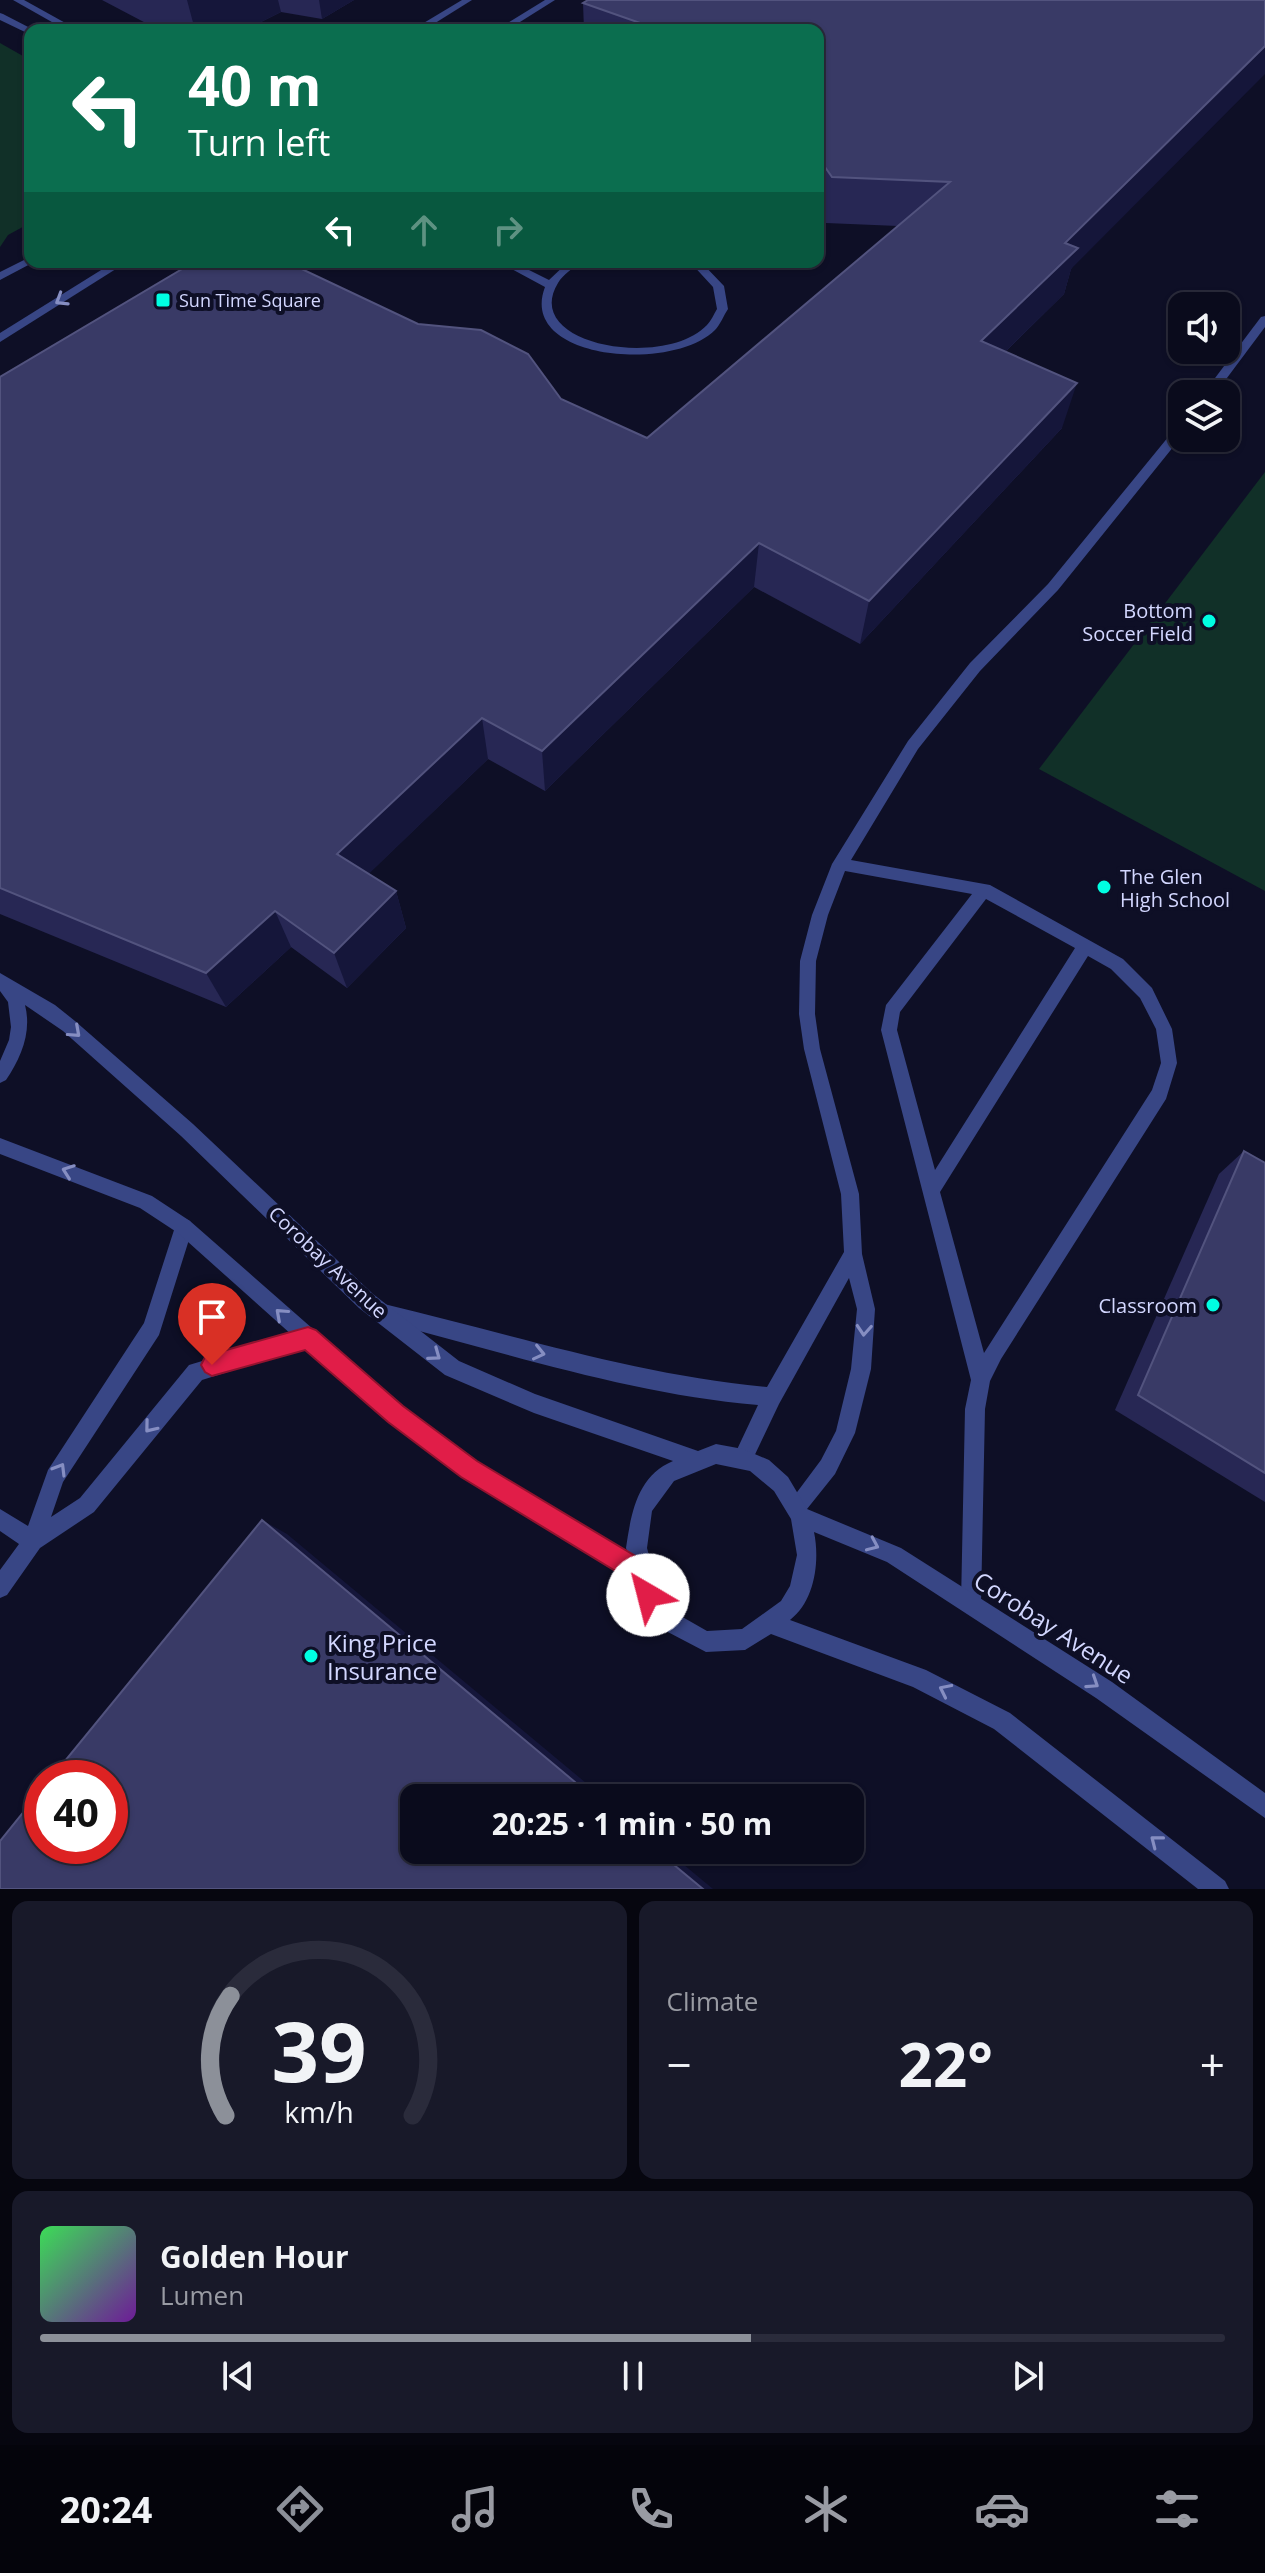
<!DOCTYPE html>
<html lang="en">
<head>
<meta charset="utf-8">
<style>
  :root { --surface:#0a0b1c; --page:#181929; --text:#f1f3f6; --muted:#999ba3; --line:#2a2b3b; --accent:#8c9099 }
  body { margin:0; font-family:"Open Sans",sans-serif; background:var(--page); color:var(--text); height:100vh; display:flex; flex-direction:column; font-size:30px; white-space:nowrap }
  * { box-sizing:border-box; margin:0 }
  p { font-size:26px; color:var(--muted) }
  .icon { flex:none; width:44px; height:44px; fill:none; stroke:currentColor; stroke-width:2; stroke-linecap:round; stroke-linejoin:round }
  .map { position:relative; height:1889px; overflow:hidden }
  .drawer { display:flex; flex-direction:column; gap:12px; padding:12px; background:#06060f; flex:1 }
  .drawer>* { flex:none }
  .hud { position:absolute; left:24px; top:24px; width:800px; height:244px; border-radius:16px; box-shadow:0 2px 6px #0004,0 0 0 2px var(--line); background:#0b6e4f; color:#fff; overflow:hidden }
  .buttons { position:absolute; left:1168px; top:292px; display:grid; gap:16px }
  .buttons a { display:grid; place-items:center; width:72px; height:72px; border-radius:16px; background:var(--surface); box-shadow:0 2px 6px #0004,0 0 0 2px var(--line); font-size:40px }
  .speed { position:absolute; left:24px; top:1760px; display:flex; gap:16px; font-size:40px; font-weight:700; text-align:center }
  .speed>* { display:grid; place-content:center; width:104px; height:104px; border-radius:50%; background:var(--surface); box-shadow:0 2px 6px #0004,0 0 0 2px var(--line); line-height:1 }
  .speed .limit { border:12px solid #d22; background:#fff; color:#111 }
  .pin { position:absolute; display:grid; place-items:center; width:68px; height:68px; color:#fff; margin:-82px -34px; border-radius:50% 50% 50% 0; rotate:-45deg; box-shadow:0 0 8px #0007 }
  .pin .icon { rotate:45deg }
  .me { position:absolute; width:88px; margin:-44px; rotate:323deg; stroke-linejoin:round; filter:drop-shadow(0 0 6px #0008) }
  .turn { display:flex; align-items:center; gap:28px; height:168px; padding:0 32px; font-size:36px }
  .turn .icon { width:104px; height:104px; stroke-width:2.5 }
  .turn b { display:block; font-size:56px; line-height:68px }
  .lanes { display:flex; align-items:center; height:76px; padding:0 32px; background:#0003; justify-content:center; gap:40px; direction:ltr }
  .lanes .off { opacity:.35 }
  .big { font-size:60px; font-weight:700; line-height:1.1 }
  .drawer .card { flex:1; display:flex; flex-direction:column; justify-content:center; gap:12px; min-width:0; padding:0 28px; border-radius:16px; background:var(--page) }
  .drawer .dial { align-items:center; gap:0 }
  .dial svg { height:208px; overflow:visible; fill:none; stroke:var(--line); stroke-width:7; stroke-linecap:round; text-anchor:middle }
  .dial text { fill:var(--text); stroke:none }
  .song { display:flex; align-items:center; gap:24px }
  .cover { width:96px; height:96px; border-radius:12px; background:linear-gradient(135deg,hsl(130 70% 55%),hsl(280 70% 35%)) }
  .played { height:8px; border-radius:4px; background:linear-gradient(90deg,var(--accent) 60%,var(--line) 60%) }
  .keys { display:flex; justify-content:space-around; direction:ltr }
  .heat { display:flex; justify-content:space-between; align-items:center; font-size:44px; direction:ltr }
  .drawer .tiles { flex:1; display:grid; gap:12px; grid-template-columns:1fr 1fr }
  .card:last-child { grid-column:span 2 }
  .trip { position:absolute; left:400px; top:1784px; width:464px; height:80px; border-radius:16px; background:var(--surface); box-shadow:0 2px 6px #0004,0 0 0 2px var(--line); font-weight:700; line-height:80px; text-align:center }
  .tab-bar { display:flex; height:128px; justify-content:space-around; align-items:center; background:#04040b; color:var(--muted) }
  .tab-bar .icon { width:56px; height:56px }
  .tab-bar .selected { color:var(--accent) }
  .tab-bar b { font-size:36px; color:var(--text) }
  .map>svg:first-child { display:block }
  .green { fill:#113028 }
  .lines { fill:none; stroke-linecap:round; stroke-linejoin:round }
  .service { fill:#384685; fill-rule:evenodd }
  .minor { fill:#384685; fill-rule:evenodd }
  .tertiary { fill:#384685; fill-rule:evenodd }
  .wall { fill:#272754 }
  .shaded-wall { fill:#15163a }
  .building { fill:#393a66; stroke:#52537e; stroke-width:2 }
  .oneway { stroke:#868ec2 }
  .route { fill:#e11d48; stroke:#92132f; stroke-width:2 }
  .poi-dot { fill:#00fee2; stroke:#0e0f26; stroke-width:3 }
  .labels { text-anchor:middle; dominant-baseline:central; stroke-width:8; stroke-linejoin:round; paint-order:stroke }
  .far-poi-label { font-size:18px; fill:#d3d7ff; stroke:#0e0f26; text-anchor:start }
  .poi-label { font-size:20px; fill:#d3d7ff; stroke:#0e0f26; text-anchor:end }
  .street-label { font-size:20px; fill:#d3d7ff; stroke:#0e0f26 }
  .near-street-label { font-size:24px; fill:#d3d7ff; stroke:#0e0f26 }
  .near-poi-label { font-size:24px; fill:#d3d7ff; stroke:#0e0f26; text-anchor:start }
</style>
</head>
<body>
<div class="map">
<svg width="1265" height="1889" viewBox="0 0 1265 1889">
  <rect width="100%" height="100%" fill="#0e0f26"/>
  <!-- green -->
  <g class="green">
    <path d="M 0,43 L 30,60 L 30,223 L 8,235 L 0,247 Z"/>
    <path d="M 1265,472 L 1265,891 L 1039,769 Z"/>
  </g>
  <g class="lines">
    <!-- service -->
    <g class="service">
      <path d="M 499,262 L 513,262 L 549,280 L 568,262 L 580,262 C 573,269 563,274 558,283 C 520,345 664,370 707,325 C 711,321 714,314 717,309 L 713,287 L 690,262 L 701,262 L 724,286 L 728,309 C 724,315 720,325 715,330 C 672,373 517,360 545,287 Z"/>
      <path d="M 1265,316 L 1265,327 L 1215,394 L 1203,394 L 1261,317 Z"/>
      <path d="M 1182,424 L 1182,436 L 1058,590 L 980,671 L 918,749 L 851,860 L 990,885 L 1123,959 L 1152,988 L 1172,1029 L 1177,1063 L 1166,1099 L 1001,1359 L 990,1381 L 985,1409 L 981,1603 L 978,1610 L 971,1613 L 964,1610 L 961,1603 L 965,1409 L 971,1380 L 881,1030 L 886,1005 L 972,894 L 845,871 L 828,915 L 816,961 L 815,1014 L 820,1049 L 859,1194 L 862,1254 L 875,1309 L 871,1369 L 855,1433 L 835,1474 L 803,1514 L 796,1517 L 789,1514 L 786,1507 L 821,1460 L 836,1431 L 851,1369 L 857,1309 L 849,1278 L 779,1404 L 750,1465 L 743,1468 L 736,1465 L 733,1458 L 758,1405 C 630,1394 508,1353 384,1322 L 377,1320 L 375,1313 L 377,1306 L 384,1304 C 511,1334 636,1375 767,1387 L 844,1252 L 841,1194 L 804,1049 L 799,1014 L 800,961 L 812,915 L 832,864 L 908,741 L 970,663 L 1048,584 L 1178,425 ZM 986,899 L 1075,948 L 935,1170 L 897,1030 L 900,1012 ZM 1088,956 L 1111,969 L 1140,998 L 1156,1029 L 1161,1063 L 1152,1090 L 984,1353 L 940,1192 Z"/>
      <path d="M 184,1218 L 190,1221 L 193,1227 L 159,1335 L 63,1482 L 51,1517 L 80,1498 L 189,1365 L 308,1329 L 315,1331 L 317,1338 L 315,1345 L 202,1380 L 94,1512 L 40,1548 L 7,1595 L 0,1598 L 0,1570 L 19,1544 L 0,1531 L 0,1509 L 28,1526 L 48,1470 L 144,1323 L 175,1227 L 178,1221 Z"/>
    </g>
    <!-- minor -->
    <g class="minor">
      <path d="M 13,0 L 24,0 L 78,30 L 66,30 Z"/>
      <path d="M 0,13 L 3,14 L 34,30 L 27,33 L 0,20 Z"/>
    </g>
    <!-- tertiary -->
    <g class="tertiary">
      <path d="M 462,0 L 472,0 L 424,30 L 412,30 Z"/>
      <path d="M 545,0 L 555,0 L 507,30 L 496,30 Z"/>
      <path d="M 30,257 L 30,262 L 34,262 L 0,280 L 0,272 Z"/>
      <path d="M 114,262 L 127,262 L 0,342 L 0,333 Z"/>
      <path d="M 0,973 L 55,1005 L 75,1021 L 193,1124 L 373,1294 L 459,1361 L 535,1394 L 698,1451 L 716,1444 L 743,1449 L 769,1460 L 788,1477 L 807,1509 L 901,1548 L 1112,1682 L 1265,1793 L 1265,1818 L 1096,1698 L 887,1562 L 814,1532 C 820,1561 815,1601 790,1620 L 926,1670 L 1010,1713 L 1225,1881 L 1229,1889 L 1198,1889 L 994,1729 L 913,1687 L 771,1634 L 745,1650 L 706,1652 L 664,1630 L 640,1596 L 635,1581 L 462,1476 L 388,1421 L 178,1233 L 140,1208 L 0,1154 L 0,1138 L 152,1196 L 190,1221 L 402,1407 L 476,1462 L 628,1554 L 626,1548 C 631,1514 637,1476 673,1461 L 534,1413 L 445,1375 L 359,1308 L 181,1136 L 63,1031 L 25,1005 C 32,1032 21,1058 6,1080 L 0,1083 L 0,1061 L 9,1040 L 11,1027 L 8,1002 L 0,991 ZM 716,1464 L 750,1471 L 774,1491 L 791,1519 L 797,1555 L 790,1586 L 781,1601 L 742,1629 L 707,1631 L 679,1615 L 657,1584 L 647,1548 L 652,1511 L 674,1481 Z"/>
    </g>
  </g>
  <!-- wall -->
  <g class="wall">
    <path d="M 102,0 L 354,0 L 322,19 L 281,12 L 245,30 L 159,30 Z"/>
    <path d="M 1265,0 L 1071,269 L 1064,294 L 1005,352 L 1062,428 L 860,644 L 754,587 L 545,791 L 488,759 L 368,874 L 396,891 L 406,928 L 347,988 L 291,947 L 226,1007 L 0,914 L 0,377 L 561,399 L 647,438 L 898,226 L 826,223 L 818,210 L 818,30 L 584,30 L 583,3 Z"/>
    <path d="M 1244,1151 L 1265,1163 L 1265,1502 L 1115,1410 L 1219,1174 Z"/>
  </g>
  <!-- shaded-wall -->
  <g class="shaded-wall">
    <path d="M 187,0 L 278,0 L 281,12 L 245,30 L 195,30 Z"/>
    <path d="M 319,0 L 354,0 L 322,19 Z"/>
    <path d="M 1265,46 L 1265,74 L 1071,269 L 1064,294 L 969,387 L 981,341 L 1065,243 Z"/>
    <path d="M 1077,383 L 1062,428 L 860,644 L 869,601 Z"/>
    <path d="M 759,543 L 754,587 L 545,791 L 542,751 Z"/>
    <path d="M 482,718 L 488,759 L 350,892 L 337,854 Z"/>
    <path d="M 396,891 L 406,928 L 347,988 L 334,953 Z"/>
    <path d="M 275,911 L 291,947 L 226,1007 L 206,973 Z"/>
    <path d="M 262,1520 L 287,1534 L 604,1798 L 594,1798 Z"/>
    <path d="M 656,1850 L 666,1850 L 713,1889 L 703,1889 Z"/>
  </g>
  <!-- building -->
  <g class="building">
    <path d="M 588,0 L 1265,0 L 1265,46 L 1065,243 L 1078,248 L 981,341 L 1077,383 L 869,601 L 759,543 L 542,751 L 482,718 L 337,854 L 396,891 L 334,953 L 275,911 L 206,973 L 0,888 L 0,377 L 194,262 L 287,262 L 418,324 L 481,330 L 528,354 L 561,399 L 647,438 L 950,182 L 832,177 L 820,160 L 818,159 L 818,30 L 660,30 L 583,3 Z"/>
    <path d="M 1244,1151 L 1265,1163 L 1265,1473 L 1138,1395 Z"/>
    <path d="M 262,1520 L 594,1798 L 414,1798 L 414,1850 L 656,1850 L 703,1889 L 0,1889 L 0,1841 L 42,1789 L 42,1846 L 110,1846 L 110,1778 L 51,1778 Z"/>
  </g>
  <!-- one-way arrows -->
  <defs><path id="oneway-chevron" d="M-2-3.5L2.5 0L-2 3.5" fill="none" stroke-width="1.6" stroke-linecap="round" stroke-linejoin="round" transform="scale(2)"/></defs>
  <g class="oneway">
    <use href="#oneway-chevron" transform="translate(61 300) rotate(148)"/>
    <use href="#oneway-chevron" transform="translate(75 1032) rotate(42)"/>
    <use href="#oneway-chevron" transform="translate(68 1171) rotate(-160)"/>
    <use href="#oneway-chevron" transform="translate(281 1314) rotate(-138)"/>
    <use href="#oneway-chevron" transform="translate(864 1330) rotate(94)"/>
    <use href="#oneway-chevron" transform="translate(539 1353) rotate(13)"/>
    <use href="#oneway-chevron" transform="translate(435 1355) rotate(36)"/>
    <use href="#oneway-chevron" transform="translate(150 1427) rotate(129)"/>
    <use href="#oneway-chevron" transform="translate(60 1469) rotate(-59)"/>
    <use href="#oneway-chevron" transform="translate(873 1545) rotate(24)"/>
    <use href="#oneway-chevron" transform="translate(1093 1683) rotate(33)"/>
    <use href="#oneway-chevron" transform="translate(945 1690) rotate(-154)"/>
    <use href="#oneway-chevron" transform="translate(1156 1841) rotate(-142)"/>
  </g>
  <!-- route -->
  <path class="route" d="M 308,1327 L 316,1330 L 403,1406 L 477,1461 L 647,1563 L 660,1595 L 657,1603 L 648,1606 L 640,1603 L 630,1580 L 461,1477 L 388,1422 L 305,1350 L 212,1376 L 205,1372 L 201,1365 L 205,1357 L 212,1354 Z"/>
  <!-- markers -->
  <g class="poi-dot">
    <rect x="155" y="292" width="16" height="16" rx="4"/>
    <circle cx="1209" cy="621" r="8"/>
    <circle cx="1104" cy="887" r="8"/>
    <circle cx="1213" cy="1305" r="8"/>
    <circle cx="311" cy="1656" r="8"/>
  </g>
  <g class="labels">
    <!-- far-poi labels -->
    <g class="far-poi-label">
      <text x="179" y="300">Sun Time Square</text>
    </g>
    <!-- poi labels -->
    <g class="poi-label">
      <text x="1193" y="610">Bottom<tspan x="1193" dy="23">Soccer Field</tspan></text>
      <text x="1120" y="876" text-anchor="start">The Glen<tspan x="1120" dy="23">High School</tspan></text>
      <text x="1197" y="1305">Classroom</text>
    </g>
    <!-- street labels -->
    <g class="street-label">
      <text transform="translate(328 1262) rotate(43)">Corobay Avenue</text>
    </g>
    <!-- near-street labels -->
    <g class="near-street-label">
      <text transform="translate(1054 1627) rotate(33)">Corobay Avenue</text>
    </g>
    <!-- near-poi labels -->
    <g class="near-poi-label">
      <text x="327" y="1642">King Price<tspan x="327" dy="28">Insurance</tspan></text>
    </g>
  </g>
</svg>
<div class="buttons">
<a><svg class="icon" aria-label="sound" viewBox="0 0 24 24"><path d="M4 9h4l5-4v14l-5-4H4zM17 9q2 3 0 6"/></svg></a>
<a><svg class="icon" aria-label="layers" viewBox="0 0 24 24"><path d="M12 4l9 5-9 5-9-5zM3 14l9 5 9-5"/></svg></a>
</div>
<div class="speed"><div class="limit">40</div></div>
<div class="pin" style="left:212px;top:1365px;background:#d93025"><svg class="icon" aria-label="arrive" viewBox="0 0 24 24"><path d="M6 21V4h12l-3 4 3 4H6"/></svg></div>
<svg class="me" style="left:648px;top:1595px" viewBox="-20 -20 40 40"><circle r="19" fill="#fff"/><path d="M0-13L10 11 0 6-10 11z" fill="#e11d48"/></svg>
<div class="trip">20:25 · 1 min · 50 m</div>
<div class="hud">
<div class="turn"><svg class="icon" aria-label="left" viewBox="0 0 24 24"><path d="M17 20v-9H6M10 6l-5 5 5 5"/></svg><div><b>40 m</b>Turn left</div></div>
<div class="lanes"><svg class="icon" aria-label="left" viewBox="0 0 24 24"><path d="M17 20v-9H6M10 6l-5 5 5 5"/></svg><svg class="icon off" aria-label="ahead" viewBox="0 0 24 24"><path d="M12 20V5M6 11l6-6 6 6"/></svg><svg class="icon off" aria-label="right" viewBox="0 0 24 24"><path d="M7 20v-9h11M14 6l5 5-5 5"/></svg></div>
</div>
</div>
<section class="drawer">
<div class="tiles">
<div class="card dial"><svg viewBox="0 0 100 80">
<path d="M14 69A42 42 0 1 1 86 69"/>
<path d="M14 69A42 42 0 0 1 16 23" stroke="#8c9099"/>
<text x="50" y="56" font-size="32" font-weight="700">39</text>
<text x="50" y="72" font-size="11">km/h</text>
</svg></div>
<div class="card"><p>Climate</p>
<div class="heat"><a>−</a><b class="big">22°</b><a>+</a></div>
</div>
<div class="card">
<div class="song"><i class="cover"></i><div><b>Golden Hour</b><p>Lumen</p></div></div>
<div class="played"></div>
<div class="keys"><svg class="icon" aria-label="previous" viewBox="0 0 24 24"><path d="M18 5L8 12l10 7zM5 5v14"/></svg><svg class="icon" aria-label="pause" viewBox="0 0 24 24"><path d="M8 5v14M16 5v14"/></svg><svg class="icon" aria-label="next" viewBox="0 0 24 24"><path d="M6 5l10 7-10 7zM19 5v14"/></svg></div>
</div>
</div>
</section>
<nav class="tab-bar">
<b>20:24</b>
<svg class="icon selected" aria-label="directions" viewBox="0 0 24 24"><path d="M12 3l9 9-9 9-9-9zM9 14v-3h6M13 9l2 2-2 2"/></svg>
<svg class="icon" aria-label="music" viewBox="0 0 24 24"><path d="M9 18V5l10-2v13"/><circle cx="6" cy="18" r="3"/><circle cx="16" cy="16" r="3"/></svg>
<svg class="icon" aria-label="phone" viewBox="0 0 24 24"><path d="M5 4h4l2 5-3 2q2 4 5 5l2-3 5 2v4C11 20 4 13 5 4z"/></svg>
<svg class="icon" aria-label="climate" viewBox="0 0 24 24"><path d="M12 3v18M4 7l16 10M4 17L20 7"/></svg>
<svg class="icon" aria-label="car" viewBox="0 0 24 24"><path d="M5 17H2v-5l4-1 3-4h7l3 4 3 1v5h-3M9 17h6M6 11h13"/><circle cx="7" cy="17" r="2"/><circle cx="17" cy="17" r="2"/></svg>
<svg class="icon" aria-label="filters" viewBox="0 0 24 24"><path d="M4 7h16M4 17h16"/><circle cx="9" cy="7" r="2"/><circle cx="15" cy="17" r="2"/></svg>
</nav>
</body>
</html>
